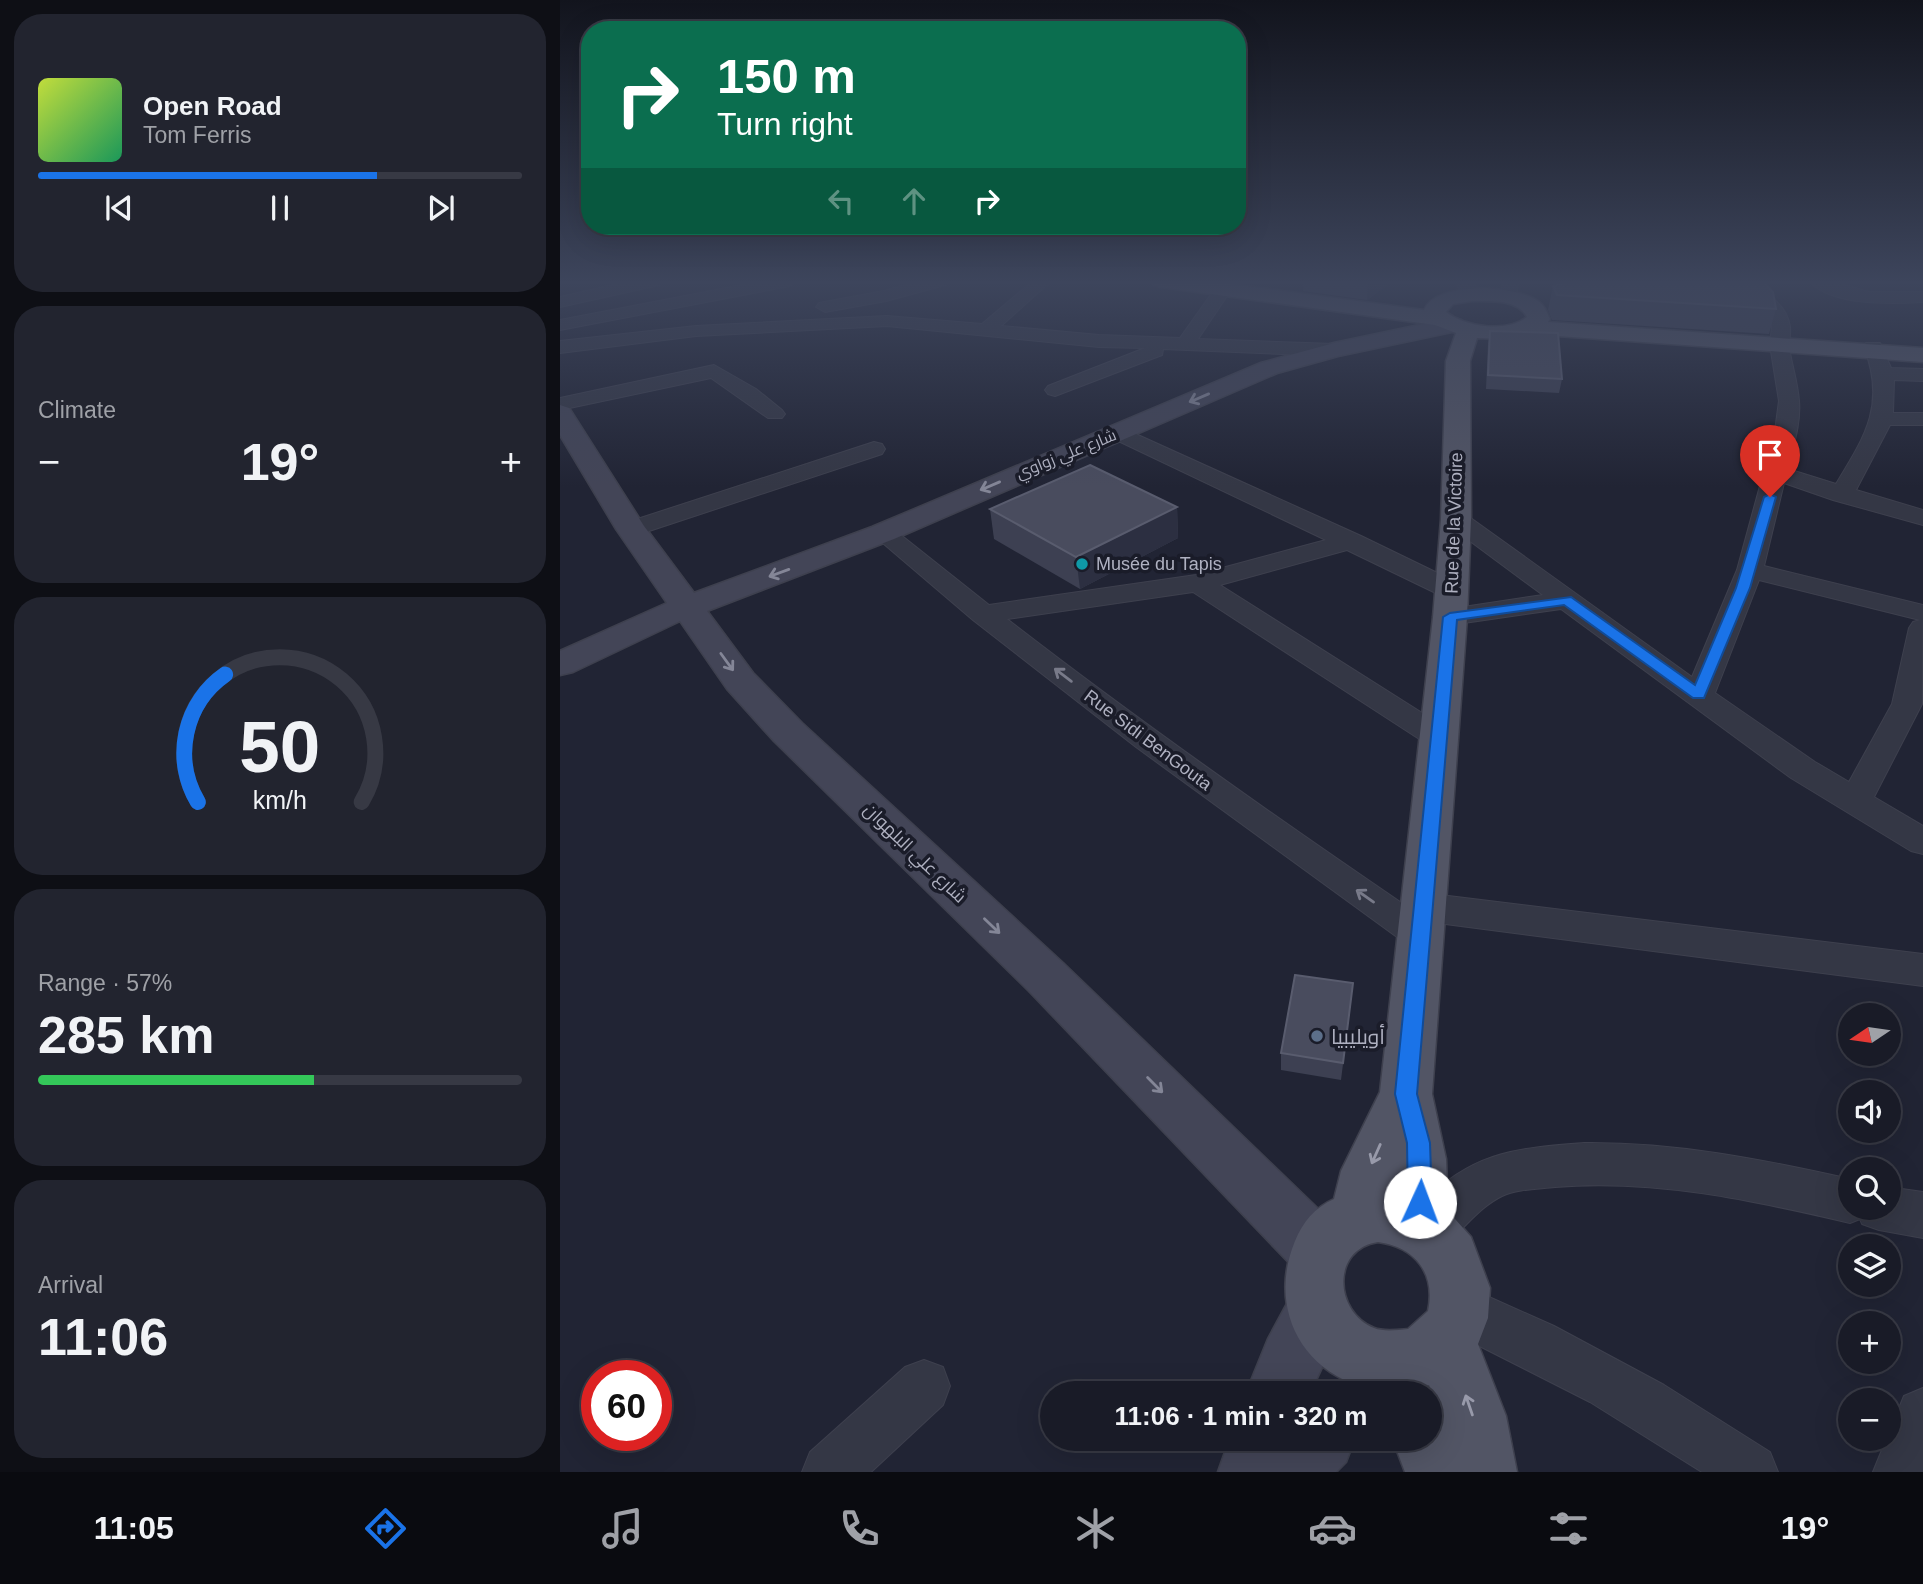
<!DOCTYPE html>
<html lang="en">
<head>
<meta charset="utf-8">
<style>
  :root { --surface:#191b27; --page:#22242f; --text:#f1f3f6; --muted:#9fa1a7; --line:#373944; --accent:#1a73e8 }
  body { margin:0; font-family:Helvetica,Cairo,sans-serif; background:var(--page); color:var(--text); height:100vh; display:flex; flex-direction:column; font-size:26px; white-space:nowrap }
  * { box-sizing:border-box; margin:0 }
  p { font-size:23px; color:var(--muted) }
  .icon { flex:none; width:38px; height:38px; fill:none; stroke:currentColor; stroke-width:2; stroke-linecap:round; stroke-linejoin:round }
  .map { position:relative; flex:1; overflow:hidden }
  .panel { display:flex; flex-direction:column; gap:14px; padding:14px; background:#0e0f15; width:560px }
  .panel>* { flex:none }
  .top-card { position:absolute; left:21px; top:21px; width:665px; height:214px; border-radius:28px; box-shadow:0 7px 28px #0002,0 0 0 2px var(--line); background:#0b6e4f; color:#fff; overflow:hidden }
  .needle { width:46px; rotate:257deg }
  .controls { position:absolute; left:1278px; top:1003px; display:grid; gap:14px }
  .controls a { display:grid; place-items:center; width:63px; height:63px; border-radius:50%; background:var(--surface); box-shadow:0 7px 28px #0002,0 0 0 2px var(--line); font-size:35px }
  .speed { position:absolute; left:21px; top:1360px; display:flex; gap:14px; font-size:35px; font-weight:700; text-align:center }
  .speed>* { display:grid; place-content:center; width:91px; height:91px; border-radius:50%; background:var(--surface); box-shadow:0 7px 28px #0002,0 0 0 2px var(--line); line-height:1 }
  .speed .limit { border:10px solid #d22; background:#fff; color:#111 }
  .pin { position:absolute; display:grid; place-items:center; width:60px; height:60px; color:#fff; margin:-72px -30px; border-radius:50% 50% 50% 0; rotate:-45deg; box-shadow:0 0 7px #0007 }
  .pin .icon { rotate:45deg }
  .me { position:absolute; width:77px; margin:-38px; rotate:2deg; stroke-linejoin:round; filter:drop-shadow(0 0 5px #0008) }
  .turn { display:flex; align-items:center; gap:24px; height:147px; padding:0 21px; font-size:32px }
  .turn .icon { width:91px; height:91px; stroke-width:2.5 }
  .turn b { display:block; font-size:49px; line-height:60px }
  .lanes { display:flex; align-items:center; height:66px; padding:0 21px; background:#0003; justify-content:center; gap:35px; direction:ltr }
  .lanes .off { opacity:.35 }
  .big { font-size:52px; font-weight:800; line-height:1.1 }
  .panel .card { flex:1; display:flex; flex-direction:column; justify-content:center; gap:10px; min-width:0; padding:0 24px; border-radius:28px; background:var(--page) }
  .panel .dial { align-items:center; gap:0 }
  .dial svg { height:182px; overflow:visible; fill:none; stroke:var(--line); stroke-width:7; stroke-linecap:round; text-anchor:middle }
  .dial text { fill:var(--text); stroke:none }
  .song { display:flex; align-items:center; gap:21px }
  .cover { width:84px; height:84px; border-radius:10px; background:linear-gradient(135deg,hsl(70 70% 55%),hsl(150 70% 35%)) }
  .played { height:7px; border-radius:4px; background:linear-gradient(90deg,var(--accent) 70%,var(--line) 70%) }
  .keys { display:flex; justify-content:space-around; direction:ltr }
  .heat { display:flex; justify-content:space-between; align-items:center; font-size:38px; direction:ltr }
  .charge { height:10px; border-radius:5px; background:linear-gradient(90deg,#34c759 57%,var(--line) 0) }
  .trip { position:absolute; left:480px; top:1381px; width:402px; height:70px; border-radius:35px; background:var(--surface); box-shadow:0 7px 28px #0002,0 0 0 2px var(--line); font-weight:800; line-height:70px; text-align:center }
  .dock { display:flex; height:112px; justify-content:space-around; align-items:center; background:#0a0b10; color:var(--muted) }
  .dock .icon { width:49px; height:49px }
  .dock .current { color:var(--accent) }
  .dock b { font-size:32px; color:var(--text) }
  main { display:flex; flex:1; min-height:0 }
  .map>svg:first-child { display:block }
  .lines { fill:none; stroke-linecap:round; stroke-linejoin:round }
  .street-casing { stroke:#3e404e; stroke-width:2 }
  .secondary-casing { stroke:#3e404e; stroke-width:3 }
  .primary-casing { stroke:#3e404e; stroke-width:3 }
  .street { fill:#343745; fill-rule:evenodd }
  .secondary { fill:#434557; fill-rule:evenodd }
  .primary { fill:#525565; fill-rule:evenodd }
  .wall { fill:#3d4052 }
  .shaded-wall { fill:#2c2f41 }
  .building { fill:#494c5e; stroke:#595c6e; stroke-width:2 }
  .oneway { stroke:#848697 }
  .oneway2 { stroke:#787a89 }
  .oneway3 { stroke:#989aaa }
  .route { fill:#1a73e8; stroke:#114b97; stroke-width:2 }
  .culture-dot { fill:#0f9aa8; stroke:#1a1c29; stroke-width:2.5 }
  .service-dot { fill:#5c6f8a; stroke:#1a1c29; stroke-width:2.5 }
  .labels { text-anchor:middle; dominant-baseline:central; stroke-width:7; stroke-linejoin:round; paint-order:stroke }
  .far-street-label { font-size:16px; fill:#afb1c1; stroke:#1a1c29 }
  .street-label { font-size:18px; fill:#afb1c1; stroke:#1a1c29 }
  .poi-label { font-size:18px; fill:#afb1c1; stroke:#1a1c29; text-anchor:start }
  .near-poi-label { font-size:21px; fill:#afb1c1; stroke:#1a1c29; text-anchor:start }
</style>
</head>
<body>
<main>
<section class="panel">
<div class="card">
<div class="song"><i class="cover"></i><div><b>Open Road</b><p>Tom Ferris</p></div></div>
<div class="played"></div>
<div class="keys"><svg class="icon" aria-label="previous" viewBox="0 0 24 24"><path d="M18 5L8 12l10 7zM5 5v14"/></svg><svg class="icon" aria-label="pause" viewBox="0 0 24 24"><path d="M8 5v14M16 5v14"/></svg><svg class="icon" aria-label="next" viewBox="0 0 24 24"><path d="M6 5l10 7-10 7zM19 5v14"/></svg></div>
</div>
<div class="card"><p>Climate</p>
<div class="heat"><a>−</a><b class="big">19°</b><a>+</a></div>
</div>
<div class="card dial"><svg viewBox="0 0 100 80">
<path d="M14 69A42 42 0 1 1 86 69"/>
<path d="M14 69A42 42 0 0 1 26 13" stroke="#1a73e8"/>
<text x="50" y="56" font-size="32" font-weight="700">50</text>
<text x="50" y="72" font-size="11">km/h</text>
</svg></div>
<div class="card"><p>Range · 57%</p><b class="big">285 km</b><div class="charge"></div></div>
<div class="card"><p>Arrival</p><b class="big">11:06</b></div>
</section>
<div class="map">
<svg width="1363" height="1472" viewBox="0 0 1363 1472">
  <rect width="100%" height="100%" fill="#212434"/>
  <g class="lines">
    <defs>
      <g id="street">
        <path d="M 70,281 L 101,281 L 99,285 L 0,307 L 0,297 Z"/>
        <path d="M 203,281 L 238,281 L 230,286 L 0,330 L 0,320 Z"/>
        <path d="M 360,281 L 387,281 L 385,285 L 326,301 L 265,312 L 256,307 L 259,303 L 324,291 Z"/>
        <path d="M 473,281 L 491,281 L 441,326 L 539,335 L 620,338 L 657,286 L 663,285 L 671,290 L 638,339 L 774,344 L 783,350 L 774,356 L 603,349 L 602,355 L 495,396 L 488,394 L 485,390 L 488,386 L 585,348 L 539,347 L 327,326 L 136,336 L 0,353 L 0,341 L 136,326 L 327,316 L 422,324 Z"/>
        <path d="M 894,281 L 912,281 L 919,289 L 921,295 L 912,300 L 906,299 Z"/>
        <path d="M 943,281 L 959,281 L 956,296 L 944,302 L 935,297 L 942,290 Z"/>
        <path d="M 1148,281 C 1176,281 1225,290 1230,327 C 1231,335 1228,344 1230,353 C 1233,369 1238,385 1239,401 C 1241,423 1233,447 1228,469 L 1276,484 C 1306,435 1326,404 1304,347 L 1306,343 L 1320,343 L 1331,368 L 1363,369 L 1363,381 L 1334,380 L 1333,413 L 1363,413 L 1363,425 L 1330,425 L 1296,490 L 1363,510 L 1363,525 L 1273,500 L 1224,483 L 1204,566 L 1363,605 L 1362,704 L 1314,797 L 1363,826 L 1363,854 L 1351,851 L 1231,778 L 1001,609 L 890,625 L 880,623 L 876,617 L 880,611 L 890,609 L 983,595 L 887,524 L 884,519 L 887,514 L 896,512 L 905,514 L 1132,677 L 1177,570 L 1215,431 L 1219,401 L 1210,345 L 1212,326 L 1208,315 L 1197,303 L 1150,285 ZM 1199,580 L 1360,620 L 1353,622 L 1349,628 L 1332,704 L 1289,782 L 1255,762 L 1155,693 Z"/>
        <path d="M 1249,281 L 1271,281 L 1309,292 L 1363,292 L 1363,302 C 1331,304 1272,306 1249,281 Z"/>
        <path d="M 154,365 L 196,389 L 222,410 L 225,414 L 222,418 L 208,418 L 151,378 L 0,410 L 0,398 Z"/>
        <path d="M 558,426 L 801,536 L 900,584 L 904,590 L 900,596 L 891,598 L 882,596 L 787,550 L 660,585 L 889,730 L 894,737 L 889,744 L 878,747 L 867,744 L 633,592 L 447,619 C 576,719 711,814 846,906 L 851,897 L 864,893 L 1363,954 L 1363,986 L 870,922 L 880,935 L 874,945 L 861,950 L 848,945 L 576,747 L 413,620 L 311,533 L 314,528 L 323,526 L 332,528 L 429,605 L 636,575 L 766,540 L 550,437 L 547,432 L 550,427 Z"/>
        <path d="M 314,442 L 322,444 L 325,449 L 322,454 L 80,534 L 71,536 L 62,534 L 59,529 L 62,524 Z"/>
        <path d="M 1024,1143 C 1114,1142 1201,1159 1290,1179 L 1290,1208 L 1328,1208 L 1328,1187 L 1363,1192 L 1363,1238 L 1319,1230 L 1302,1224 L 1300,1219 L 1290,1223 C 1192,1200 1095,1179 995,1187 C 978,1189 957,1189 942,1196 C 913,1210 897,1242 867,1254 L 850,1247 L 843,1231 C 850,1214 860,1206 873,1193 C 920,1150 963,1148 1024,1143 Z"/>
        <path d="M 900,1284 L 994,1326 L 1104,1385 L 1210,1452 L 1218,1472 L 1142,1472 L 1030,1402 L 882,1327 L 875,1309 L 882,1291 Z"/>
        <path d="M 364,1360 L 383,1367 L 390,1386 L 383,1405 L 311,1472 L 242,1472 L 250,1452 L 345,1367 Z"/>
        <path d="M 1363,1388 L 1363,1472 L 1313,1472 L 1344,1396 Z"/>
      </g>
      <g id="secondary">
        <path d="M 893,318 L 901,320 L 904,325 L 901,330 L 778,356 L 717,373 L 334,539 L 147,611 L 193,673 L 242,723 L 503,963 L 781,1231 L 790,1252 L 781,1273 L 762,1280 L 780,1287 L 789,1309 L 750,1393 L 686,1393 L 708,1339 L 736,1287 L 756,1279 L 739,1273 L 469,991 L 214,741 L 167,689 L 120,621 L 13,672 L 0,675 L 0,651 L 107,603 L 56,529 L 0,435 L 0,405 L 9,408 L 84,526 L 134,593 L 312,527 L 701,363 L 774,343 Z"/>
        <path d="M 670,1438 L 795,1438 L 786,1462 L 776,1472 L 658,1472 Z"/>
      </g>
      <path id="primary" d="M 591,281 L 648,281 L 864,310 C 876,281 955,285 978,301 C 984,305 987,312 990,319 L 988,322 L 1363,348 L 1363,362 L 969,334 L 942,339 L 917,338 L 910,361 L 911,519 L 907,617 L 872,1094 L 886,1159 L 888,1211 L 911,1237 L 930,1288 L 928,1318 L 918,1344 L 946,1416 L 957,1472 L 845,1472 L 832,1438 L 870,1438 L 870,1407 L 878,1410 L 869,1385 C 842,1396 819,1394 791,1383 C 733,1359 711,1299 735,1241 C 743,1222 754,1208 774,1199 L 781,1171 L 820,1092 L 873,617 L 881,519 L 886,361 L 896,333 L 875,325 L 601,287 L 594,285 ZM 912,301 C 930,301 958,299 967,317 C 946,333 906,327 886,312 L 893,304 ZM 818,1242 C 855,1247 876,1273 868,1311 L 848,1329 C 837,1330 824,1332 814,1328 C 774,1312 771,1249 818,1242 Z"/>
    </defs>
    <!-- street casing -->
    <use href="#street" class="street-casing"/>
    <!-- secondary casing -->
    <use href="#secondary" class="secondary-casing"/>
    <!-- primary casing -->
    <use href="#primary" class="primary-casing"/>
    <!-- street -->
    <use href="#street" class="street"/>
    <!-- secondary -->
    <use href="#secondary" class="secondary"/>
    <!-- primary -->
    <use href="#primary" class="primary"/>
  </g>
  <!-- wall -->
  <g class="wall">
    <path d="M 744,281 L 833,281 L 807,300 L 743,291 Z"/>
    <path d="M 993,286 L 1216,309 L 1209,334 L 992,320 L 988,310 Z"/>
    <path d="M 930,331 L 1002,379 L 999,393 L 926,389 L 928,344 Z"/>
    <path d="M 617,507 L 618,538 L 520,589 L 434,539 L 430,509 Z"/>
    <path d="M 793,983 L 781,1080 L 721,1070 L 721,1053 Z"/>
  </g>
  <!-- shaded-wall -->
  <g class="shaded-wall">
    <path d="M 808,281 L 833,281 L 807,300 Z"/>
    <path d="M 617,507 L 618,538 L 520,589 L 516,557 Z"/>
  </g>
  <!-- building -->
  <g class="building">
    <path d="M 1012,281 L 1202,281 L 1213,292 L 1216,309 L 997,295 L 993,286 Z"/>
    <path d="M 930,331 L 998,333 L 1002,379 L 928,375 Z"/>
    <path d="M 530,465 L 617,507 L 516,557 L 430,509 Z"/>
    <path d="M 735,975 L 793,983 L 783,1063 L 721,1053 Z"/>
  </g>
  <!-- one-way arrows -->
  <defs><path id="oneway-shaft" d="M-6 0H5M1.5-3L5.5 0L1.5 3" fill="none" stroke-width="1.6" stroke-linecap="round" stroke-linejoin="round" transform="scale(1.75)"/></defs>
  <g class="oneway">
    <use href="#oneway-shaft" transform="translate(639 398) rotate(157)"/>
    <use href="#oneway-shaft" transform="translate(430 486) rotate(157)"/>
    <use href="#oneway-shaft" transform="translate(219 573) rotate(160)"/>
    <use href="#oneway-shaft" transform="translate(167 662) rotate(54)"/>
    <use href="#oneway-shaft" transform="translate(432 926) rotate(44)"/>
    <use href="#oneway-shaft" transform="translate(595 1085) rotate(45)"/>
  </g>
  <g class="oneway2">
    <use href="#oneway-shaft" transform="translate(503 675) rotate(-143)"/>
    <use href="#oneway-shaft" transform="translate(805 896) rotate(-145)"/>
  </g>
  <g class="oneway3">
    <use href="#oneway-shaft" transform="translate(816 1154) rotate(114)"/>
    <use href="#oneway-shaft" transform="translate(909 1405) rotate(-109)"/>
  </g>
  <!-- sky -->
  <linearGradient id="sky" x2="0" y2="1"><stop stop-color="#12141d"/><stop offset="0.58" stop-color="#3d455c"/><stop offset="1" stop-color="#3d455c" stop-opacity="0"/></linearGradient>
  <rect width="1363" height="487" fill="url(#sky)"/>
  <!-- route -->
  <path class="route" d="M 1210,494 L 1216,497 L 1190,588 L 1144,698 L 1133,698 L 1004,605 L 897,620 L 857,1094 L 870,1143 L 872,1202 L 868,1210 L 860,1214 L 852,1210 L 848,1202 L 847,1143 L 835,1094 L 883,617 L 890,613 L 1011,597 L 1135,685 L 1176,588 L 1204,497 Z"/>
  <!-- markers -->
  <circle class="culture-dot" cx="522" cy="564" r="7"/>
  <circle class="service-dot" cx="757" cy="1036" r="7"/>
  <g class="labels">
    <!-- far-street labels -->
    <g class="far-street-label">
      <text transform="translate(506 454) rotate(-22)">شارع علي زواوي</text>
    </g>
    <!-- street labels -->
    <g class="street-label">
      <text transform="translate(894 523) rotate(-88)">Rue de la Victoire</text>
      <text transform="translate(588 740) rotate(37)">Rue Sidi BenGouta</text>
      <text transform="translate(355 853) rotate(44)">شارع علي البلهوان</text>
    </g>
    <!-- poi labels -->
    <g class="poi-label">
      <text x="536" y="564">Musée du Tapis</text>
    </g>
    <!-- near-poi labels -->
    <g class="near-poi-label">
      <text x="771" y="1036">أويليبيا</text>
    </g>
  </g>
</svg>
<div class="controls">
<a><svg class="needle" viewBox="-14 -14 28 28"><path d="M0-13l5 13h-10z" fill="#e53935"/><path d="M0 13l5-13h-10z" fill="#9fa1a7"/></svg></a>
<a><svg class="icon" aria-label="sound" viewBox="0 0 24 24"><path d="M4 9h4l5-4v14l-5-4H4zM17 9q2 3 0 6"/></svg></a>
<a><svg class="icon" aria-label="search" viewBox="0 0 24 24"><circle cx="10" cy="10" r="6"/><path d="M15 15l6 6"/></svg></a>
<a><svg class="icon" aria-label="layers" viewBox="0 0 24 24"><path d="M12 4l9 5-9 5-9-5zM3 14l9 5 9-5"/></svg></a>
<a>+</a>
<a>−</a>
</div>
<div class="speed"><div class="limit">60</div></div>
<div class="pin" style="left:1210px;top:497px;background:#d93025"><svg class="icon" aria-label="arrive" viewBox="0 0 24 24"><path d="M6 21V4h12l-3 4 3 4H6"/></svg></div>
<svg class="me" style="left:860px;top:1202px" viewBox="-20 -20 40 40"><circle r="19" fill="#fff"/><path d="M0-13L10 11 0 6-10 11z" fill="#1a73e8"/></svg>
<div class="trip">11:06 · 1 min · 320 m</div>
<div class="top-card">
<div class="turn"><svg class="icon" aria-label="right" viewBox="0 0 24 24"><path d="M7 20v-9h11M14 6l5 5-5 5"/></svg><div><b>150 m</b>Turn right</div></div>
<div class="lanes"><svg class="icon off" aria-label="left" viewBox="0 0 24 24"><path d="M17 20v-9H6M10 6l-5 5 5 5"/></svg><svg class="icon off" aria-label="ahead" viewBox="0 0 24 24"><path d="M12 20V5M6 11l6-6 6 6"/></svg><svg class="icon" aria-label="right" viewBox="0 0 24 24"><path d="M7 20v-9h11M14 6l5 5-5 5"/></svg></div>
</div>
</div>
</main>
<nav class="dock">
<b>11:05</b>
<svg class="icon current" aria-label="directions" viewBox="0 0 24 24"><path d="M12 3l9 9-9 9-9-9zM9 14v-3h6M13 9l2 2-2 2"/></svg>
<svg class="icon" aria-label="music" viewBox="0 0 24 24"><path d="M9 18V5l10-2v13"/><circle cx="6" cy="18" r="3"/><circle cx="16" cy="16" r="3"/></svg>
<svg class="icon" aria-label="phone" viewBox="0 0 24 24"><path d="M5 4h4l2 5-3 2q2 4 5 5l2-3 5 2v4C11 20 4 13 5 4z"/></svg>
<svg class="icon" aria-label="climate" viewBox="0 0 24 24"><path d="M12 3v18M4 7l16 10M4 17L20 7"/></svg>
<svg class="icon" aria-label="car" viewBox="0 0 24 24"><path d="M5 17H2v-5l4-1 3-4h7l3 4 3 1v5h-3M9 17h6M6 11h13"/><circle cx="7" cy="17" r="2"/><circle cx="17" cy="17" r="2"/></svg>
<svg class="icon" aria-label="filters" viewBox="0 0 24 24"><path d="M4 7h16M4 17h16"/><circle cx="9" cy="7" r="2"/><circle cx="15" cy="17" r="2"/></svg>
<b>19°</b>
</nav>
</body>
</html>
